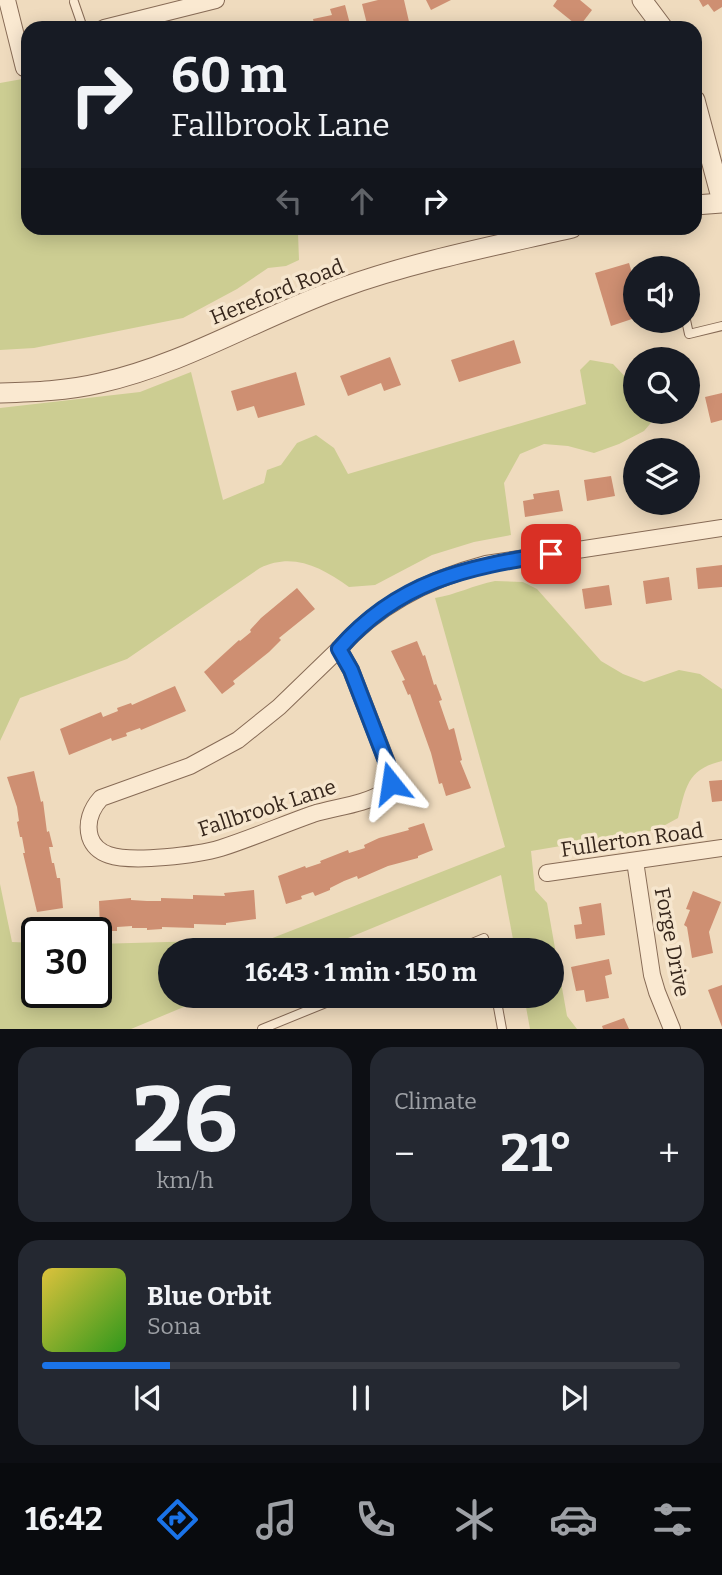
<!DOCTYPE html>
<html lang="en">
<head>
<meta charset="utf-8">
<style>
  :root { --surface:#171b24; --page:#242831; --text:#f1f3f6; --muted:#9ea1a6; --line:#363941; --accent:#1a73e8 }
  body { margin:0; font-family:Bitter,serif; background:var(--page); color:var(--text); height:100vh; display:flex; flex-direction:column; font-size:26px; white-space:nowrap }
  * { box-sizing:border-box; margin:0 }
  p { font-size:23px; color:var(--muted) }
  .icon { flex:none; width:38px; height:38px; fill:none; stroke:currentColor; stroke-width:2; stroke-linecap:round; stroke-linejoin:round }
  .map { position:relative; height:1029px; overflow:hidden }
  .details { display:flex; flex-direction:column; gap:18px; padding:18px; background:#0d0f14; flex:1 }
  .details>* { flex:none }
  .hud { position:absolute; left:21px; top:21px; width:681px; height:214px; border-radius:21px; box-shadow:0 4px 18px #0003; background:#171b24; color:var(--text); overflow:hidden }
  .buttons { position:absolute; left:623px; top:256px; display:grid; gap:14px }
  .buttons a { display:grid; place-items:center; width:77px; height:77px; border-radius:50%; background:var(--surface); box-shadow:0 4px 18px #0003; font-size:35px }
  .speed { position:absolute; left:21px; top:917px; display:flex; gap:14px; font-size:35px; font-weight:700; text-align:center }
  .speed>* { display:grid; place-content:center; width:91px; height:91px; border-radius:50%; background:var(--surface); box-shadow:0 4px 18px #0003; line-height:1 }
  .speed .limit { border:4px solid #111; border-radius:10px; background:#fff; color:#111 }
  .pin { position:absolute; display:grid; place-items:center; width:60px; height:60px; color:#fff; margin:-30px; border-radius:14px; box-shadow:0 4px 10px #0006 }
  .me { position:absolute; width:77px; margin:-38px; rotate:345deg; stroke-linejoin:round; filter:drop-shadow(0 0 5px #0008) }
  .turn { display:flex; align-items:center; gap:24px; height:147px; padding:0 35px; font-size:32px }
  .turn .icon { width:91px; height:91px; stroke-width:2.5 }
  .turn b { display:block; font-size:49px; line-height:60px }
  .lanes { display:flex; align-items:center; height:66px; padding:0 35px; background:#0003; justify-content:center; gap:35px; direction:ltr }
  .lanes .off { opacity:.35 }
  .big { font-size:52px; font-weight:700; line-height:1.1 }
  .details .card { flex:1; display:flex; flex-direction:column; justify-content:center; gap:10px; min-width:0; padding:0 24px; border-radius:21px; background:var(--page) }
  .details .dial { align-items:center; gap:0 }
  .dial b { font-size:91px; line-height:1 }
  .song { display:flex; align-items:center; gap:21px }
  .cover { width:84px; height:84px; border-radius:10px; background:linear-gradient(135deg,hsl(50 70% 55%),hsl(110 70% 35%)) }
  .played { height:7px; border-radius:4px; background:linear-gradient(90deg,var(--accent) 20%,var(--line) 20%) }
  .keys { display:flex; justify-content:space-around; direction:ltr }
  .heat { display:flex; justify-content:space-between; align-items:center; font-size:38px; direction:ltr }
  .details .tiles { flex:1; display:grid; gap:18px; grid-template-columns:1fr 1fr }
  .card:last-child { grid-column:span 2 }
  .trip { position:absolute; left:158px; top:938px; width:406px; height:70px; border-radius:35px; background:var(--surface); box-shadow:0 4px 18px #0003; font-weight:700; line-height:70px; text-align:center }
  .tab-bar { display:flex; height:112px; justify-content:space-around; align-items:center; background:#090b0e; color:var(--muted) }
  .tab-bar .icon { width:49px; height:49px }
  .tab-bar .on { color:var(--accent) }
  .tab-bar b { font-size:32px; color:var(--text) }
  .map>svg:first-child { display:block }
  .green { fill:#cccd92 }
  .building { fill:#ce8f72 }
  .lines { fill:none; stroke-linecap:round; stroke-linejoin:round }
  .service-casing { stroke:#876b56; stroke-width:10 }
  .minor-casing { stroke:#876b56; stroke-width:18 }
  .tertiary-casing { stroke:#876b56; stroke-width:21 }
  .service { stroke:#fae9d1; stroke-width:8 }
  .minor { stroke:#fae9d1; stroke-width:16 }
  .tertiary { stroke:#fae9d1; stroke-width:19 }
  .route-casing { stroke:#114b97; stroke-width:18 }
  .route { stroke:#1a73e8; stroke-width:12 }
  .labels { text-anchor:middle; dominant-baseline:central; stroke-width:7; stroke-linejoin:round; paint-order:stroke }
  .street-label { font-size:21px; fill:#36261b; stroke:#f6e6ce }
</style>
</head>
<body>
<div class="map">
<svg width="722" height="1029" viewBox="0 0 722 1029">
  <rect width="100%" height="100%" fill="#efdbbe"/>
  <!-- green -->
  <g class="green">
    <path d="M 28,78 L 28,228 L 296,228 L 298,233 L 299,260 L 286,266 L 268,268 L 237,289 L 183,318 L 34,348 L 0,350 L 0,83 Z"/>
    <path d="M 590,360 L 613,364 L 635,387 L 635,411 L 651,411 L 655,418 L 644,431 L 619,444 L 594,453 L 568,446 L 544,444 L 520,454 L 504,483 L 511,535 L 474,542 L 432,555 L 375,585 L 349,587 C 321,567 293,552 260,568 L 127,659 L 20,698 L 0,741 L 0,408 L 140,392 L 191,372 L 223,500 L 264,483 L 267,470 L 281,465 L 297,443 L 316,435 L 334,448 L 348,474 L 586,404 L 580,370 Z"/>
    <path d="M 495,581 L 523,582 L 537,589 L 601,661 L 623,674 L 644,682 L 679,670 L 700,674 L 722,689 L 722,761 C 688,769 686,786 678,818 L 656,830 L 531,851 L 535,890 L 547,903 L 567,1016 L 577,1029 L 530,1029 L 524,996 L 551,996 L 551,950 L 515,950 L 501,875 L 319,950 L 170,950 L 170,996 L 210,996 L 131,1029 L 0,1029 L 0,884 L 12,942 L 37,943 L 37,992 L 96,992 L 96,944 L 270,939 L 505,847 L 435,598 C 455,595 474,585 495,581 Z"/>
  </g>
  <!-- building -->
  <g class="building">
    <path d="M 378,0 L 404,0 L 410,26 L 386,28 L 385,24 L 368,28 L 362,4 Z"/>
    <path d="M 426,0 L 451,0 L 431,10 Z"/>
    <path d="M 557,0 L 580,0 L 592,10 L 579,27 L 553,6 Z"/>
    <path d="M 699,0 L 722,0 L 722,7 L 714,12 L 708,4 L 703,7 Z"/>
    <path d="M 345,5 L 351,28 L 315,28 L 313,19 L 332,15 L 330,9 Z"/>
    <path d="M 629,263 L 635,283 L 635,318 L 611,326 L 595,273 Z"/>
    <path d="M 514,340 L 521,363 L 459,382 L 451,360 Z"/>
    <path d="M 390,357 L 401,385 L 384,391 L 381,383 L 348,396 L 340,376 Z"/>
    <path d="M 296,372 L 305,405 L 258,418 L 254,406 L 237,411 L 231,391 Z"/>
    <path d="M 722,393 L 722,420 L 711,423 L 705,397 Z"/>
    <path d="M 611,476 L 615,496 L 587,501 L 584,480 Z"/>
    <path d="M 559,490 L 563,511 L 525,517 L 523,501 L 534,499 L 533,494 Z"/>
    <path d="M 722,565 L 722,587 L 698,589 L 696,568 Z"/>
    <path d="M 669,577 L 672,600 L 646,604 L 643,581 Z"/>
    <path d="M 609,585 L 612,605 L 585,609 L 582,589 Z"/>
    <path d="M 297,588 L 315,609 L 279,638 L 281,640 L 269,652 L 233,681 L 235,684 L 222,694 L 204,672 L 239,640 L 240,641 L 251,632 L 250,630 L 261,618 Z"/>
    <path d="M 417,641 L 423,656 L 425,655 L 434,685 L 436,684 L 442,700 L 439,701 L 449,730 L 454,728 L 462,760 L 460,761 L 471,788 L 446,796 L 442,783 L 439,784 L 431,753 L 410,694 L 408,695 L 402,681 L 405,680 L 391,651 Z"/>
    <path d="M 175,686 L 186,711 L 141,730 L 140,728 L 126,733 L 127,736 L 112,741 L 111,738 L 69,755 L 60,729 L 101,712 L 103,717 L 118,711 L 117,708 L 131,703 L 132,705 Z"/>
    <path d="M 34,771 L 41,802 L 43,801 L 47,832 L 49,831 L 53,847 L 49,847 L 52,863 L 54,863 L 57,878 L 60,878 L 63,908 L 37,912 L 23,853 L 25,853 L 22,837 L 20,837 L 17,822 L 19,821 L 17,807 L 7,777 Z"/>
    <path d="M 722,780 L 722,801 L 712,802 L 709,781 Z"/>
    <path d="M 424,823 L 433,850 L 418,856 L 418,858 L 388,866 L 358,879 L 357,876 L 344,881 L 330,888 L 330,890 L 315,896 L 313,892 L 301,896 L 302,899 L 286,904 L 278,876 L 305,866 L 306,868 L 321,863 L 320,861 L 348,850 L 349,853 L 365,848 L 364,845 L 379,838 L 409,830 L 408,828 Z"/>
    <path d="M 254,890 L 256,919 L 226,923 L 226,925 L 194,924 L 194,928 L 162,927 L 162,929 L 147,930 L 147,928 L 132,928 L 132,926 L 117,927 L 117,931 L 100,931 L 99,901 L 131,898 L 131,900 L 147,901 L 161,901 L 161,898 L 193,899 L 193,895 L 225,896 L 224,893 Z"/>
    <path d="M 693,891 L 721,902 L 709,932 L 713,953 L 692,958 L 687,927 L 684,925 L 690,910 L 686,909 Z"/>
    <path d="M 601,903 L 605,935 L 576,939 L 574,925 L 582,924 L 579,907 Z"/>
    <path d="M 609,959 L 612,974 L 605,976 L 609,998 L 586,1002 L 584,990 L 576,991 L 571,967 Z"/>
    <path d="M 722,985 L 722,1027 L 708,990 Z"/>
    <path d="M 624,1018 L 629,1029 L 603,1029 L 602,1026 Z"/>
  </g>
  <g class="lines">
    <defs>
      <g id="service">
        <path d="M 74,2 L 83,28"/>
        <path d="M 672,266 L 673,268"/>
        <path d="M 686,320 L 689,334 L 722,326"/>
        <path d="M 455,950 L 484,938 L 487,950"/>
        <path d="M 496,996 L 502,1029"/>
        <path d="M 262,1029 L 343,996"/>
      </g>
      <g id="minor">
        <path d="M 7,0 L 24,68"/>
        <path d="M 104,28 L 216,0"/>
        <path d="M 339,649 L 351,670 L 391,773 L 391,783 L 384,792 C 364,805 335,807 313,814 C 282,825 252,838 221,848 C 198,855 132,863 109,855 C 100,852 93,846 90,837 C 86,823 91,809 101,798 L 190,766 L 238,740 L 279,707 Z"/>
        <path d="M 339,649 C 378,604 429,579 486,564 L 722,528"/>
        <path d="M 635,861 L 652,975 L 657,992 L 672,1029"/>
        <path d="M 547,873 L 722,848"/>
      </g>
      <g id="tertiary">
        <path d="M 642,0 L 663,28"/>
        <path d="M 695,100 L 722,201"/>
        <path d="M 695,205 L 722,203"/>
        <path d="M 0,393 C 33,392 67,391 100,383 C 185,364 260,317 341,288 C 416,261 494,246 572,228"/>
      </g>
    </defs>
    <!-- service casing -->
    <use href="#service" class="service-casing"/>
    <!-- minor casing -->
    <use href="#minor" class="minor-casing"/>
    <!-- tertiary casing -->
    <use href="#tertiary" class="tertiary-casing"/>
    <!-- service -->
    <use href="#service" class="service"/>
    <!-- minor -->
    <use href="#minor" class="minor"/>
    <!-- tertiary -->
    <use href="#tertiary" class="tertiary"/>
  </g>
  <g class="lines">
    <defs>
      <path id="route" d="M 391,783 L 391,774 L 351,670 L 339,649 C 398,581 467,567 551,554"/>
    </defs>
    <!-- route casing -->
    <use href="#route" class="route-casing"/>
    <!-- route -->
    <use href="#route" class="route"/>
  </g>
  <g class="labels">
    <!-- street labels -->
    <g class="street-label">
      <text transform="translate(277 292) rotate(-22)">Hereford Road</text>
      <text transform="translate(267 808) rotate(-18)">Fallbrook Lane</text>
      <text transform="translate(632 840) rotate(-8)">Fullerton Road</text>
      <text transform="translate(672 942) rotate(79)">Forge Drive</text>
    </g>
  </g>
</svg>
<div class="buttons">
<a><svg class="icon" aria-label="sound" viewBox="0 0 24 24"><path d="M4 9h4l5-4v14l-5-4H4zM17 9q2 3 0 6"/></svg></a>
<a><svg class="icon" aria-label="search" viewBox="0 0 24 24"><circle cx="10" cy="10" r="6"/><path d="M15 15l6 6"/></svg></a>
<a><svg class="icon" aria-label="layers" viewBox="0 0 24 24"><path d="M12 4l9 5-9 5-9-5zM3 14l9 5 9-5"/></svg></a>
</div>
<div class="speed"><div class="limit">30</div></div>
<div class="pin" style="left:551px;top:554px;background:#d93025"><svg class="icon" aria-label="arrive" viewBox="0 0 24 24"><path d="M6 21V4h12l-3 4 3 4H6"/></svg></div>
<svg class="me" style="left:391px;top:783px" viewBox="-20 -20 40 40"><path d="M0-17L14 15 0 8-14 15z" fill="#1a73e8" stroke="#fff" stroke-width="4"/></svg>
<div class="trip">16:43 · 1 min · 150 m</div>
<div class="hud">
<div class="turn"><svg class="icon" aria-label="right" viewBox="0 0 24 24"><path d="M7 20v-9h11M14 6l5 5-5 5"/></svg><div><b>60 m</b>Fallbrook Lane</div></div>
<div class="lanes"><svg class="icon off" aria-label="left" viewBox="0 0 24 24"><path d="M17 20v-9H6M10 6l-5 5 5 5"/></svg><svg class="icon off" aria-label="ahead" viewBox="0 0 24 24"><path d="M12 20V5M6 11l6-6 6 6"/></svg><svg class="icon" aria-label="right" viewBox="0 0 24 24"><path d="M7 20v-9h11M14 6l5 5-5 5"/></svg></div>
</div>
</div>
<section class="details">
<div class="tiles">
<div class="card dial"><b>26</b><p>km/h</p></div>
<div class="card"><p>Climate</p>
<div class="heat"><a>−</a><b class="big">21°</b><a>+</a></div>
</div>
<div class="card">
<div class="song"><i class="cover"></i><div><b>Blue Orbit</b><p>Sona</p></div></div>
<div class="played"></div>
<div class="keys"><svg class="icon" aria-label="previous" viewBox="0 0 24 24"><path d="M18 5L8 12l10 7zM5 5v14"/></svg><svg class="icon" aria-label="pause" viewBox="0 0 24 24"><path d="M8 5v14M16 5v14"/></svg><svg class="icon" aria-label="next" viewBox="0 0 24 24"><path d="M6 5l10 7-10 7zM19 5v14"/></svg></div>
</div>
</div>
</section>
<nav class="tab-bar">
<b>16:42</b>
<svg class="icon on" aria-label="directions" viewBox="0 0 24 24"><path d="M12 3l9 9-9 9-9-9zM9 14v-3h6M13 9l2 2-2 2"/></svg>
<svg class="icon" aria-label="music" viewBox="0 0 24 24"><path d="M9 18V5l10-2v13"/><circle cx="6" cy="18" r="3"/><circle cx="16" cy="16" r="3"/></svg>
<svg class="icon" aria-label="phone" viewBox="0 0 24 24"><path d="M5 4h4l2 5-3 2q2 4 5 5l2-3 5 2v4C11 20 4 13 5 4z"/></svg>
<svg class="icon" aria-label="climate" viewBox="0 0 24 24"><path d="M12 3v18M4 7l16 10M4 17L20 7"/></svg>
<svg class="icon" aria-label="car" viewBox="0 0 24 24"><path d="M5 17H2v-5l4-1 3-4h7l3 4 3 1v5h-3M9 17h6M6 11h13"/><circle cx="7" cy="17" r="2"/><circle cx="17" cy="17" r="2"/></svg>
<svg class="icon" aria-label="filters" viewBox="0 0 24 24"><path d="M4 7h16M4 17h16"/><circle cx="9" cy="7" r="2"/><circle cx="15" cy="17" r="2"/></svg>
</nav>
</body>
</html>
